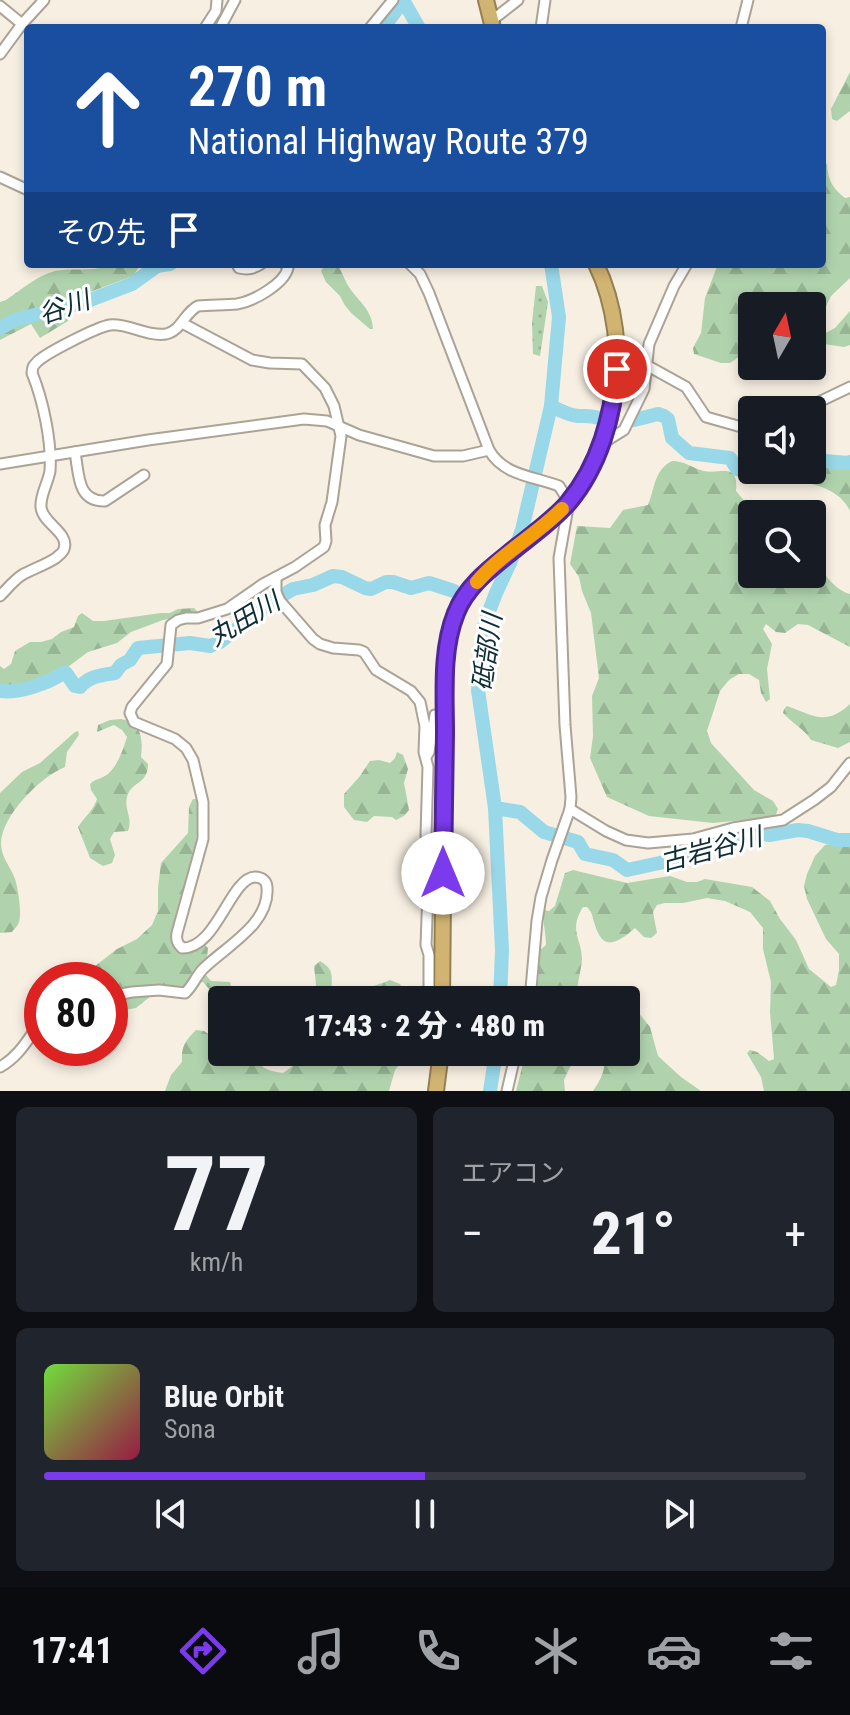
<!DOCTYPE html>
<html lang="ja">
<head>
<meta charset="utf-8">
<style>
  :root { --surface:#171b24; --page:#20242c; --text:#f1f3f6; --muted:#9ea1a6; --line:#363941; --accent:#7c3aed }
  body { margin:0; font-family:"Roboto Condensed","Noto Sans JP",sans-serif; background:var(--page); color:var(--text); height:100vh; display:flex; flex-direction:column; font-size:30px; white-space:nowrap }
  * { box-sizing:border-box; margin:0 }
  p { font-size:26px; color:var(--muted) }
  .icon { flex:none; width:44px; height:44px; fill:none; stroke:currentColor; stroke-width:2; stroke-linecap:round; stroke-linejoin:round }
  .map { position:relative; height:1091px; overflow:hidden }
  .panel { display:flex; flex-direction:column; gap:16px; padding:16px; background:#0d0f14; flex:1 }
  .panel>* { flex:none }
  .banner { position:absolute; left:24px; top:24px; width:802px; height:244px; border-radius:8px; box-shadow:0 4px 12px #0003; background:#1a4fa0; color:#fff; overflow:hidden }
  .needle { width:52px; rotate:9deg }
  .buttons { position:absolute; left:738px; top:292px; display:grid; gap:16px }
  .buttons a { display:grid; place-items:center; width:88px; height:88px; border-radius:8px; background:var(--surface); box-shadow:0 4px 12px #0003; font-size:40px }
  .speed { position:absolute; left:24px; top:962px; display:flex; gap:16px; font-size:40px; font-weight:700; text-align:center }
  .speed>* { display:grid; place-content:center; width:104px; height:104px; border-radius:50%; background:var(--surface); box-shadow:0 4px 12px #0003; line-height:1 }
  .speed .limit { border:12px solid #d22; background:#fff; color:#111 }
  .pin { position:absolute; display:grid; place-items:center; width:68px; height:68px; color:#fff; margin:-34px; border:4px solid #fff; border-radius:50%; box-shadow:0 2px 8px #0007 }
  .me { position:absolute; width:88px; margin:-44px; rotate:0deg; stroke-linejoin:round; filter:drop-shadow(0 0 6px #0008) }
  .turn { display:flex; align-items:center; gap:28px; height:168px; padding:0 32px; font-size:36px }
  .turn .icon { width:104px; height:104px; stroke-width:2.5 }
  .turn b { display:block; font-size:56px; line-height:68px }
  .then { display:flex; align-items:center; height:76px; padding:0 32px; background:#0003; gap:16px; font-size:30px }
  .big { font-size:60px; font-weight:800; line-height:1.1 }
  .panel .tile { flex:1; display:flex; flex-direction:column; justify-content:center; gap:12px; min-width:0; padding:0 28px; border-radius:12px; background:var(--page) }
  .panel .dial { align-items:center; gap:0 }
  .dial b { font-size:104px; line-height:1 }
  .song { display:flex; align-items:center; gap:24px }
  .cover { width:96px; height:96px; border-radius:12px; background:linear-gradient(135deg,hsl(100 70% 55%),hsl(340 70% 35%)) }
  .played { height:8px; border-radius:4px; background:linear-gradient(90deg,var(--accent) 50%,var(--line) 50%) }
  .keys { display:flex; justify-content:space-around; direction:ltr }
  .heat { display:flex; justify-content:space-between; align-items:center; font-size:44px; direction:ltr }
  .panel .tiles { flex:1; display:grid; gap:16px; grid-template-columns:1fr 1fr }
  .tile:last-child { grid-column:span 2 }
  .trip { position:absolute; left:208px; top:986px; width:432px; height:80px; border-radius:8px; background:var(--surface); box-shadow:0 4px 12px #0003; font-weight:800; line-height:80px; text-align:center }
  .tab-bar { display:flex; height:128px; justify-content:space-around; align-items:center; background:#090b0e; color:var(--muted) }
  .tab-bar .icon { width:56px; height:56px }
  .tab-bar .selected { color:var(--accent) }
  .tab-bar b { font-size:36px; color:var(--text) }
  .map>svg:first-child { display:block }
  .forest { fill:url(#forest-firs) }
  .park { fill:url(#park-dots) }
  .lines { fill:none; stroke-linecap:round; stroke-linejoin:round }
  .river { stroke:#99d8e8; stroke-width:14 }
  .minor-casing { stroke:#aaa396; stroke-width:13 }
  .highway-casing { stroke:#948054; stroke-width:18 }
  .minor { stroke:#fff; stroke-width:9 }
  .highway { stroke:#d1b472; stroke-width:14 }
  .route-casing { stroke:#51269a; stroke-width:20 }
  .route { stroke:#7c3aed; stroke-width:14 }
  .slow { stroke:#f59e0b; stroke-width:14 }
  .labels { text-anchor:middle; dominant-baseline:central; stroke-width:6; stroke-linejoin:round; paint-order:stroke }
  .water-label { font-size:26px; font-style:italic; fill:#0e2e36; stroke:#fff }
</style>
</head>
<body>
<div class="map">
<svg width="850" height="1091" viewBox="0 0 850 1091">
  <defs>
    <pattern id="forest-firs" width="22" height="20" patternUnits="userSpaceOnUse" patternTransform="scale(2)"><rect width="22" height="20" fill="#b0d3ad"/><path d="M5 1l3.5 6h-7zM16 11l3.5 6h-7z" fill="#97b594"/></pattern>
    <pattern id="park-dots" width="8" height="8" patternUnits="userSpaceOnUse" patternTransform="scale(2)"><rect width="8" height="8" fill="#b0d3ad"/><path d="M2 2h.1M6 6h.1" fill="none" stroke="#97b594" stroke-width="1.8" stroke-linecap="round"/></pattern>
  </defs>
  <rect width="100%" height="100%" fill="#f7efe2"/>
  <!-- forest -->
  <g class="forest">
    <path d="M 850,72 L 850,111 L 837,121 L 832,119 L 831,109 Z"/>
    <path d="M 822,162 L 827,164 C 828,180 832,188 845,198 L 850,197 L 850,278 L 831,296 L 821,317 L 812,319 L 812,306 L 752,306 L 752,348 L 730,363 L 721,363 L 694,354 L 693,348 L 701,333 L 705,298 L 718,264 L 822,264 Z"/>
    <path d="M 111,264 L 141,264 L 133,276 L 82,295 L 78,310 L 72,313 L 68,321 L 40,338 L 31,324 L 0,340 L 0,302 L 6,300 C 21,290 36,276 55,271 C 72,267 96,273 111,264 Z"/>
    <path d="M 334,264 L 338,266 C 342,272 344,278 347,284 C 357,301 372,308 373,329 L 370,329 L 351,313 L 344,304 L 340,296 L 326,282 L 321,271 L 325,265 Z"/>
    <path d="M 850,311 L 850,345 L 844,347 L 817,343 L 818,337 L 835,328 Z"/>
    <path d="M 672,461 C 685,461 692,468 704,471 C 719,475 739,461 736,491 L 746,503 L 772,514 L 752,514 L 752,574 L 812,574 L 812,555 C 822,570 832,589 850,594 L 850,647 L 808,625 L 798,624 L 785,633 L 776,632 L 766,624 L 763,629 L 772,644 L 767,669 L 770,699 L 766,702 L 761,693 L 759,680 L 749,674 L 739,674 L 729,680 L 720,691 L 707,731 L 711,743 L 754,790 L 773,801 L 778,809 L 775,817 L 713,823 L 649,816 L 607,797 L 590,758 L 593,736 L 592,696 L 599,678 L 591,613 L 582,591 L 579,577 L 570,564 L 577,526 L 610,528 L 623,510 L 648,505 C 655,488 654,470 672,461 Z"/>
    <path d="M 819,462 L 839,463 L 850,469 L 850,511 C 842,494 824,486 806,483 C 799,483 792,485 786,481 C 780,478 781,476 780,470 L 812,470 L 812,463 Z"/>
    <path d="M 194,608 L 197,611 L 196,614 L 163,620 L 131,632 L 117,643 L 88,652 L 53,678 L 16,691 L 0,687 L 0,666 L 4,669 L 11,664 L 15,651 L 30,642 L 41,642 L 52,639 L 61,632 L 74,627 L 78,616 L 82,613 L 93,621 L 104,621 L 161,613 L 170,613 L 178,609 Z"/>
    <path d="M 850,704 L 850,742 L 838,748 L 811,740 C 804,729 792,723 783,713 L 784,709 L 787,706 C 813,715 825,727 850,704 Z"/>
    <path d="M 121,719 C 142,723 143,739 141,757 L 148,764 C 148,785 131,781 127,797 C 124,810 133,817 128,831 L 114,832 L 110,839 L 115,855 L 112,863 L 103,866 L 90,858 L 78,827 C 85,816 93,811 97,799 L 91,790 L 90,784 C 96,778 102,779 108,774 C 118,765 123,750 127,737 L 122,730 L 114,725 L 97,732 L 98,725 L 110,720 Z"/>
    <path d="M 78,731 L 79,735 L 67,752 L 65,767 C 40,777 0,817 1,845 C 2,859 11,867 15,879 C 18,888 22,914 19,922 C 18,926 14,929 12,932 L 0,933 L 0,793 L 22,772 L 40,763 L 75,732 Z"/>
    <path d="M 397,752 L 403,755 L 408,769 L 404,783 L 409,810 L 404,816 L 396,820 L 392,817 L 374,816 L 367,822 L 354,820 L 344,807 L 344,794 L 360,776 L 370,761 L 379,760 L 390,763 L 395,758 Z"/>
    <path d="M 193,799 L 196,799 L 199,803 C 197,821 198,843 193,860 C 186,885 172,913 173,940 L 196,947 L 205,945 L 208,948 L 207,958 L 203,960 L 200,968 L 211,981 L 230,982 L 232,990 L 239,993 L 243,998 L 242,1000 L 222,1000 L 222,1008 L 215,1007 C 215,995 211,991 203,982 L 196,982 L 187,988 L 151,996 L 136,1008 L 114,1012 L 110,1016 L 110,980 L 77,980 L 117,949 L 137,939 L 152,925 L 158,911 L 158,888 L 161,863 L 188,833 L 189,807 Z"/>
    <path d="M 836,843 L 850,843 L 850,1091 L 764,1091 L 761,1077 L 747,1053 L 750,1050 L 757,1052 L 769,1061 L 774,1059 L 770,1012 L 771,982 L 763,949 L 763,928 L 750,912 L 725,901 L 707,898 L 683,903 L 665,903 L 657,905 L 653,912 L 657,933 L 651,938 L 644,937 L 635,928 C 619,942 603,953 595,925 C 592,917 593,913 587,907 L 583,907 C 568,931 582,939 582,959 C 581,973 576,986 577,1000 L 537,1000 L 540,950 L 546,945 C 546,932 542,922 544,910 L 549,911 L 555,906 L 565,873 L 573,870 L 627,883 L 670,876 L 687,882 L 697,882 L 705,879 L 752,887 L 770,901 L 780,919 L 796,940 L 809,969 L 831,987 L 836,985 L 839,970 L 839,954 L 826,939 L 807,899 L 804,886 L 807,874 L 815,856 L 825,845 Z"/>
    <path d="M 320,961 C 335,970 331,975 332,991 C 351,995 372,987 390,980 L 400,984 L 409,1000 L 305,1000 L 316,985 L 314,966 Z"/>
    <path d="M 638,1012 L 650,1027 L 658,1056 L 681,1077 L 701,1091 L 593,1091 C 602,1078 606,1068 605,1052 L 626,1052 L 626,1014 Z"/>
    <path d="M 196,1030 L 204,1031 L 222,1043 L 222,1052 L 250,1052 C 262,1068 263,1070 283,1073 L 312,1052 L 410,1052 L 395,1070 L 389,1091 L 165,1091 L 171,1075 L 182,1062 C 181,1047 185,1041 196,1030 Z"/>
    <path d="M 526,1052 L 577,1052 L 564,1080 L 565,1091 L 516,1091 Z"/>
  </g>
  <!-- park -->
  <path class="park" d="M 536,286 L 542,286 L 548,302 L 540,356 L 533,354 L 532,323 Z"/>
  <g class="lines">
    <!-- river -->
    <g class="river">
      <path d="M 403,0 L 419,28"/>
      <path d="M 383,28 L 403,1"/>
      <path d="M 0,328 L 15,320 L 85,302 L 132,284 L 157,266 L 170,264"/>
      <path d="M 551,406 C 559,410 568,415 578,416 C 586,416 591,415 599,418"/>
      <path d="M 634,420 L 658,414 L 664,416 L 668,419 L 672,438 L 689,453 L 730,458 L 737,469 L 744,471 L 752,466"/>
      <path d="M 812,460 L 848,463 L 850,462"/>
      <path d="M 0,691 C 18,694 49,683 63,673 L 66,673 L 75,686 L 80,687 C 89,676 102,675 115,673 L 121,665 L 130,660 L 138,648 L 190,643 L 210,646 L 220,642 L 271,602 L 293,589 L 313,585 L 333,576 L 342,577 L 365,588 L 371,589 L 386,582 L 393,582 L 411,588 L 429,583 L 454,591"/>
      <path d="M 495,808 L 520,812 L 544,832 L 578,842 L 585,854 L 613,860 L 627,870 L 701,854 L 722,840 L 758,833 L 769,835 L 798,830 L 808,831 L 837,840 L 850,840"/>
      <path d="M 500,1000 L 502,950 L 495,808 L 478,690 L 485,622 L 496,593 L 510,563 L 522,530 L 551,406 L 559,317 L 551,264"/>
      <path d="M 490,1091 L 496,1052"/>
    </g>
    <defs>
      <g id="minor">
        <path d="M 0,6 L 22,24 L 44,0"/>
        <path d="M 491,21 L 518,0"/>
        <path d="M 205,28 L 216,11 L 217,0"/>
        <path d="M 220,28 L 235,0"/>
        <path d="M 370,28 L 393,0"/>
        <path d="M 541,28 L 545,0"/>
        <path d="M 741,28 L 748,0"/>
        <path d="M 0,54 L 22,24"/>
        <path d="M 0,177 L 28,190"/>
        <path d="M 237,264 L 239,268 C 248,270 253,269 261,264"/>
        <path d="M 410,264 L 420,274 L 429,293 L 489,450 C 504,476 533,476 559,486 L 569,502 L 559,558 L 565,725 L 571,797 L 570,809 L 552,860 L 541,897 L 537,921 L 530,1000"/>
        <path d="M 648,366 L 686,387 L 706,417 L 752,430"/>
        <path d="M 802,410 L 850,387"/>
        <path d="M 603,443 L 624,430 L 644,389 L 649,344 L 674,286 L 687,264"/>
        <path d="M 75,452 C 79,474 77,502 105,501 L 144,475"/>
        <path d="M 0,464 L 148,440 L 304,419 L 327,421 L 359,435 L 434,456 L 463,456 L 489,450"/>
        <path d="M 276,577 L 276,592 L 280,601 L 313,639 L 320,644 L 333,648 L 359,650 L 364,652 L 376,670 L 411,691 L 420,702 L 425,726 L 424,752 L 428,767 L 426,835 L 429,864 L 426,945 L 429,955 L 429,1000"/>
        <path d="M 0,596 C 7,589 14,580 22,575 C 33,569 45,565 56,558 C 59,555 63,553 64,549 C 70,533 42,523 41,507 C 40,495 48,483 50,471 C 52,442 43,400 32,373 C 33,367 32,367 37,362 C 46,353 97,327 110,325 C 128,323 147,337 166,334 C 181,331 185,312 198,306 C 211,305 225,305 237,304 C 254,301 284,284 288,268 L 285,264"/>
        <path d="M 426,757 L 429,752 L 435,715 L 445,715"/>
        <path d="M 570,809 L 606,831 L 626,840 L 648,843 L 693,839 L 733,828 L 783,820 L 814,800 L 831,787 L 850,763"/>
        <path d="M 110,996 L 132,992 L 159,990 L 185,993 C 193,986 196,976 203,969 C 225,947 270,924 267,888 C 267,881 262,877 255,877 C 230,878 217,949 182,948 C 177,943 176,940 177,933 L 203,839 L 203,802 L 193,760 L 186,748 L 175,739 L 134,722 L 130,713 L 132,707 L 167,664 L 171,625 L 178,620 L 186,618 L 198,618 L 227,609 L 263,584 L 295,567 L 324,547 L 326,541 L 325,525 L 332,502 L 341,436 L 334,406 L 325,388 L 302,364 L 270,363 L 252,360 L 182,323"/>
        <path d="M 0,1067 C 20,1056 29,1037 42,1020"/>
        <path d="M 507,1091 L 516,1052"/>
      </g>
      <g id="highway">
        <path d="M 486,0 L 493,28"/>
        <path d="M 442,1000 L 445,697 C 446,668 444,634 459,607 C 481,568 520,549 552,519 C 619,458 635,345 596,264"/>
        <path d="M 436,1091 L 441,1052"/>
      </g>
    </defs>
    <!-- minor casing -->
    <use href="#minor" class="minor-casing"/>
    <!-- highway casing -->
    <use href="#highway" class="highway-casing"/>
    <!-- minor -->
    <use href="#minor" class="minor"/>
    <!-- highway -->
    <use href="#highway" class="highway"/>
  </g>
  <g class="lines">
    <defs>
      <path id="route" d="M 443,873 C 444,827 444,780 445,733 C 445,694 441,650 456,613 C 467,584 494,566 517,547 C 535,533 553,520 568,503 C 600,465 612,417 617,369"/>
    </defs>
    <!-- route casing -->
    <use href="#route" class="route-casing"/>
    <!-- route -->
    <use href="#route" class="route"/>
    <!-- slow -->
    <path class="slow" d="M 477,582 C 501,554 536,535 562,509"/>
  </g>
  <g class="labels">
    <!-- water labels -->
    <g class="water-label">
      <text transform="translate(64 307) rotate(-19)">谷川</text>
      <text transform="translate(244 619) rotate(-31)">丸田川</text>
      <text transform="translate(487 652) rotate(-82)">砥部川</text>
      <text transform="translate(711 849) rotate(-15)">古岩谷川</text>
    </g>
  </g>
</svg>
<div class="buttons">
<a><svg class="needle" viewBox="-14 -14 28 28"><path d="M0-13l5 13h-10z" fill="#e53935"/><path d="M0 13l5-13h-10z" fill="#9ea1a6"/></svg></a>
<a><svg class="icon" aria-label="sound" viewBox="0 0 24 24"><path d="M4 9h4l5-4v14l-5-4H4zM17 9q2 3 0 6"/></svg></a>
<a><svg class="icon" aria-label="search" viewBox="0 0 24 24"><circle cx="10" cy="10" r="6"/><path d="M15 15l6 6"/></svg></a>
</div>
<div class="speed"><div class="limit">80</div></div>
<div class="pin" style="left:617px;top:369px;background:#d93025"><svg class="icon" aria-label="arrive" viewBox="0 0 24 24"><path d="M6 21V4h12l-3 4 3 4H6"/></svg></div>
<svg class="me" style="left:443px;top:873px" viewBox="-20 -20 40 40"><circle r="19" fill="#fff"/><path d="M0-13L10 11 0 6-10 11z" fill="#7c3aed"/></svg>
<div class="trip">17:43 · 2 分 · 480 m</div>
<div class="banner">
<div class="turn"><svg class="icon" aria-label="ahead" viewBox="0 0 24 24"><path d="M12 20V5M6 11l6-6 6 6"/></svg><div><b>270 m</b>National Highway Route 379</div></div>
<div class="then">その先<svg class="icon" aria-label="arrive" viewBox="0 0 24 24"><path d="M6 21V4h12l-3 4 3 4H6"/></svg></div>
</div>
</div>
<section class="panel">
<div class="tiles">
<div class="tile dial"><b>77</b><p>km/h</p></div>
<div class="tile"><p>エアコン</p>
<div class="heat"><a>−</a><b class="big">21°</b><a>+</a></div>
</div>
<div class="tile">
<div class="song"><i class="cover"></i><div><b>Blue Orbit</b><p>Sona</p></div></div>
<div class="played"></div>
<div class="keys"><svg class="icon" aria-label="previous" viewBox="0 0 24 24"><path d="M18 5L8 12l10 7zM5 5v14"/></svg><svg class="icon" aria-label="pause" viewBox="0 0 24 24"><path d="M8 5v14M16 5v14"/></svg><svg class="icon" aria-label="next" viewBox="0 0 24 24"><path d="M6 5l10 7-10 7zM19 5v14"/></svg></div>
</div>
</div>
</section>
<nav class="tab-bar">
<b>17:41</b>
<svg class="icon selected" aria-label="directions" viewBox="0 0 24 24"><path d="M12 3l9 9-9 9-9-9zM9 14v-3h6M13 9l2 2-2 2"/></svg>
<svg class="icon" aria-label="music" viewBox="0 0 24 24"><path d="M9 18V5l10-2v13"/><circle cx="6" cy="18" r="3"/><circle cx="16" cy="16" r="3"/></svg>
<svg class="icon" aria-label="phone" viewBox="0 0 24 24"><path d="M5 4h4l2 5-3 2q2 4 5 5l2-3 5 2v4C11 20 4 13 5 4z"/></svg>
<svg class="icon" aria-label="climate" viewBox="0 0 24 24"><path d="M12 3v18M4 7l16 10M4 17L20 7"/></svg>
<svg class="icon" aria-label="car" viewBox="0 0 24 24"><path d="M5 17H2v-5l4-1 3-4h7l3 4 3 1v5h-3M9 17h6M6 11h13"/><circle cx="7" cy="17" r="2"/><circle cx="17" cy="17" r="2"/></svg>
<svg class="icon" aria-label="filters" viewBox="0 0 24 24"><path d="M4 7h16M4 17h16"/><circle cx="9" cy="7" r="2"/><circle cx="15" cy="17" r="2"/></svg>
</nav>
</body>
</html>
